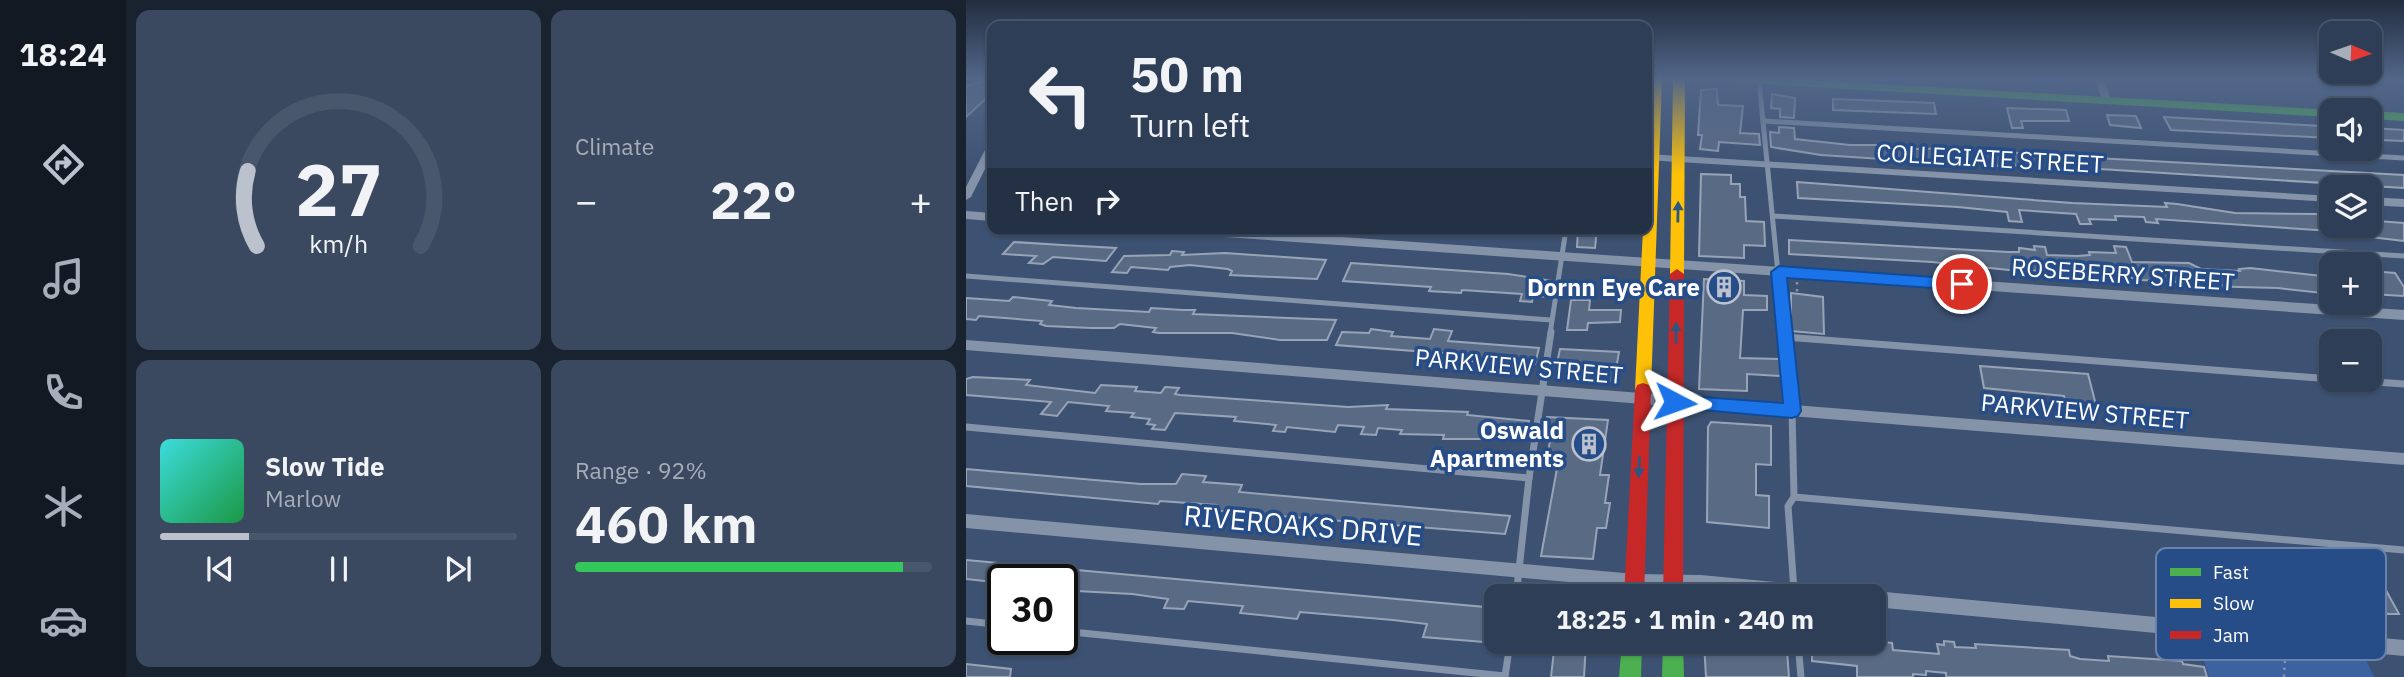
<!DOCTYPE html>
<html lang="en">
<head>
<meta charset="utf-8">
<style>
  :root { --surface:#2e3e56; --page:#3a4960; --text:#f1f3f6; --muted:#a7aeb9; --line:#49576c; --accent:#bbc2ce }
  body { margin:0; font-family:"IBM Plex Sans",sans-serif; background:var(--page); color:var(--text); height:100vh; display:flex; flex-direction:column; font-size:26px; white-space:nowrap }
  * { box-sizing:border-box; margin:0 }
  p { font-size:23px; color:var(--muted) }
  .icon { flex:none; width:38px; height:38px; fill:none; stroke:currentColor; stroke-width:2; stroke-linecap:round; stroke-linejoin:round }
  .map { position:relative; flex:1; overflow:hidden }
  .sheet { display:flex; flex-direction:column; gap:10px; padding:10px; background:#19222f; width:840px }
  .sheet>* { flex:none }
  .hud { position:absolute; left:21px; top:21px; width:665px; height:214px; border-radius:14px; box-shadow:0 2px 5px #0004,0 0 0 2px var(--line); background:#2e3e56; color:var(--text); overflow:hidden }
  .needle { width:46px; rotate:92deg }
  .fabs { position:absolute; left:1353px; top:21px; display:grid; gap:14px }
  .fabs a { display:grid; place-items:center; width:63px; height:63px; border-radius:14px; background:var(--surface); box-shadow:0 2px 5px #0004,0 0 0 2px var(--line); font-size:35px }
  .speed { position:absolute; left:21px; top:564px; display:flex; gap:14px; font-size:35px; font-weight:700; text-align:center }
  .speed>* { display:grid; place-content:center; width:91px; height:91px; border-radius:50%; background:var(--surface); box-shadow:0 2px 5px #0004,0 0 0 2px var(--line); line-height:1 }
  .speed .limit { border:4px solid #111; border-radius:10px; background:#fff; color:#111 }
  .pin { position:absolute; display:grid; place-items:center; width:60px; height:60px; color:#fff; margin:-30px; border:4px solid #fff; border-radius:50%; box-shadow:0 2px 7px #0007 }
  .me { position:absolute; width:77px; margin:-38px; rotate:94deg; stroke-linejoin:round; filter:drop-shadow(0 0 5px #0008) }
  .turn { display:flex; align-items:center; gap:24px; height:147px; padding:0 28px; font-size:32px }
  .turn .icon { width:91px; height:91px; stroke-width:2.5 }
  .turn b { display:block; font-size:49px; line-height:60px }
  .then { display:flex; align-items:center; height:66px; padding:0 28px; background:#0003; gap:14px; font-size:26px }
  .big { font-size:52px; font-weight:800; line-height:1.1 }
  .sheet .widget { flex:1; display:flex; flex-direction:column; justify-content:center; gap:10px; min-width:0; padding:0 24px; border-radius:14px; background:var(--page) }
  .sheet .dial { align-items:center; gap:0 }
  .dial svg { height:182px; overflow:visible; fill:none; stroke:var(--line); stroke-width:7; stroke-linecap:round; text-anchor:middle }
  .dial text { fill:var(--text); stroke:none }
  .song { display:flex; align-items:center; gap:21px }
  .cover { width:84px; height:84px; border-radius:10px; background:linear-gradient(135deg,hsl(180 70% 55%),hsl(140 70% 35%)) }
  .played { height:7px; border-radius:4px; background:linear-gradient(90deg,var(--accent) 25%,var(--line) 25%) }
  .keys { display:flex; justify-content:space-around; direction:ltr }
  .heat { display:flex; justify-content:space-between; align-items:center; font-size:38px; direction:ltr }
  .charge { height:10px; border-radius:5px; background:linear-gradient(90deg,#34c759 92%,var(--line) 0) }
  .sheet .tiles { flex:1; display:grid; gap:10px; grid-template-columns:repeat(2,1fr) }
  .trip { position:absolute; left:518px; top:584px; width:402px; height:70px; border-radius:14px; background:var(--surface); box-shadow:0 2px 5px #0004,0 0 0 2px var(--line); font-weight:800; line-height:70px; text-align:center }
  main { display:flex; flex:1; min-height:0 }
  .menu { display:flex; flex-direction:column; width:126px; justify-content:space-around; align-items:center; background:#121922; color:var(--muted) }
  .menu .icon { width:49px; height:49px }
  .menu .selected { color:var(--accent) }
  .menu b { font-size:32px; color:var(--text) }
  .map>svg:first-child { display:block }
  .green { fill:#3c639f }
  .building { fill:#596a84; stroke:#98a4b6; stroke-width:2 }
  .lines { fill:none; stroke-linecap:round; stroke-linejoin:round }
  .path { stroke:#8493a8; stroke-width:2.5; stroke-dasharray:2.5 4.5; stroke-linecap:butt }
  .lane-far1 { stroke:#8493a8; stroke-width:5 }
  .lane { stroke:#8493a8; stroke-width:7 }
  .street { fill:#8493a8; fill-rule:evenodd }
  .fast { fill:#4caf50; fill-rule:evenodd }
  .slow { fill:#ffc107; fill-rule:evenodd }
  .jam { fill:#c62828; fill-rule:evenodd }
  .oneway { fill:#2b5783 }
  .route { fill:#1a73e8; stroke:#114b97; stroke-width:2 }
  .labels { text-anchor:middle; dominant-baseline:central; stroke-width:7; stroke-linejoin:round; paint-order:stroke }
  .street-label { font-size:24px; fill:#fff; stroke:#274d89 }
  .poi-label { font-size:24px; font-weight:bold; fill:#fff; stroke:#274d89; text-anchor:end }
  .near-street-label { font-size:28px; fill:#fff; stroke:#274d89 }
  .key { fill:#274d89; stroke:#6882ac; stroke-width:2 }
  .key-label { font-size:19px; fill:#fff }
</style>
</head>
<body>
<main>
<nav class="menu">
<b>18:24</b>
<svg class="icon selected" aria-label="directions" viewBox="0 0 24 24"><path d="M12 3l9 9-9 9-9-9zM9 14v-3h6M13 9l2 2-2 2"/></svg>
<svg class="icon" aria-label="music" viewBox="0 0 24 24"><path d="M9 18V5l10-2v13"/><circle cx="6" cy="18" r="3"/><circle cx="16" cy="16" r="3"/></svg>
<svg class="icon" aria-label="phone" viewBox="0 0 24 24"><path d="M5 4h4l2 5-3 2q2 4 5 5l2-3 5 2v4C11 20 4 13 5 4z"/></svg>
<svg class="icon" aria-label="climate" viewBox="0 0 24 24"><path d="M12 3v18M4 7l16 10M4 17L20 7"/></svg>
<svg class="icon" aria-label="car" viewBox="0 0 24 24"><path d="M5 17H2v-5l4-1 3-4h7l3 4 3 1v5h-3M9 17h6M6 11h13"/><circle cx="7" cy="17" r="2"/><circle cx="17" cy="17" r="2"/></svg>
</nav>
<section class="sheet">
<div class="tiles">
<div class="widget dial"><svg viewBox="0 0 100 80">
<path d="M14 69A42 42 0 1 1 86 69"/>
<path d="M14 69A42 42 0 0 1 10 36" stroke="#bbc2ce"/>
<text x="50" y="56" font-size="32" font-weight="700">27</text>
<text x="50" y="72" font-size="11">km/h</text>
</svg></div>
<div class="widget"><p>Climate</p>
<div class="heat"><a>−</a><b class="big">22°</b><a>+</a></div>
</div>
<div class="widget">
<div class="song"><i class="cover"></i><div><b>Slow Tide</b><p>Marlow</p></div></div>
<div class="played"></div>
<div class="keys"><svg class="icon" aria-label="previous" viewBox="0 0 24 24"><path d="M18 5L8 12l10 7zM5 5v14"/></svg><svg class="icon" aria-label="pause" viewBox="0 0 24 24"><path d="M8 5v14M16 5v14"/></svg><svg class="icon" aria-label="next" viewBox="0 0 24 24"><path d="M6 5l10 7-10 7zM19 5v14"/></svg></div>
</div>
<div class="widget"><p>Range · 92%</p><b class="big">460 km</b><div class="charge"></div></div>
</div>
</section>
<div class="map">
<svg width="1438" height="677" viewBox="0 0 1438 677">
  <rect width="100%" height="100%" fill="#3d5273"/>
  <!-- green -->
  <path class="green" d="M 1228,628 L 1393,644 L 1408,677 L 1243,677 Z"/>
  <!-- building -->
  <g class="building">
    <path d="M 26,79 L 26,93 L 0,117 L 0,86 Z"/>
    <path d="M 751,89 L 752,105 L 777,106 L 774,133 L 793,134 L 794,145 L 753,142 L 752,151 L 734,149 L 736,135 L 732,135 L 735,90 Z"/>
    <path d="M 806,94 L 829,98 L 828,118 L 814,117 L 814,109 L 805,108 Z"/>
    <path d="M 867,99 L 968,103 L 970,114 L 867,110 Z"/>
    <path d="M 1041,108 L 1100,110 L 1103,121 L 1055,121 L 1057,128 L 1046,128 Z"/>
    <path d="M 1141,115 L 1170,116 L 1175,128 L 1144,125 Z"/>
    <path d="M 1198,117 L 1356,126 L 1364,138 L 1205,130 Z"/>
    <path d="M 813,127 L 828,128 L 829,139 L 884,145 L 938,145 L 950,149 L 989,148 L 993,164 L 855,155 L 805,147 L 804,132 L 813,133 Z"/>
    <path d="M 1404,128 L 1438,130 L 1438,141 L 1412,140 Z"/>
    <path d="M 1017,151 L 1073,154 L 1077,165 L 1018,166 Z"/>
    <path d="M 1130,158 L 1438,175 L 1438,188 L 1134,169 Z"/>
    <path d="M 735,174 L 765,175 L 765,184 L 774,184 L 774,197 L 779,197 L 780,221 L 798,222 L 799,246 L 778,245 L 778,258 L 733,256 Z"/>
    <path d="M 831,182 L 1106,203 L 1201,207 L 1199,203 L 1211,204 L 1269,213 L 1349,214 L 1365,216 L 1365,231 L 1190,219 L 1192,223 L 1180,222 L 1178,217 L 1149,216 L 1150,220 L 1123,219 L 1125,224 L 1114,224 L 1110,214 L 1053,210 L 1056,222 L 1043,221 L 1041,212 L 992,207 L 832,198 Z"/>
    <path d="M 1411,221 L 1438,223 L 1438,241 L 1379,234 L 1379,226 L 1411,226 L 1409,222 Z"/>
    <path d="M 612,229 L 631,229 L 629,248 L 611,247 Z"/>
    <path d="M 823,240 L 1042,252 L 1053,252 L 1053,248 L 1069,250 L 1068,246 L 1079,247 L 1081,255 L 1111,256 L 1124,255 L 1123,252 L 1150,253 L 1148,246 L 1160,247 L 1166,262 L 1223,263 L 1235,269 L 1274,271 L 1273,269 L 1284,268 L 1356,276 L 1365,279 L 1365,294 L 1312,288 L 1235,286 L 1233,283 L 1175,280 L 1157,276 L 1156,273 L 1043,270 L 966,262 L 823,254 Z"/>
    <path d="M 48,242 L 96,245 L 150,248 L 140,261 L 87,257 L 77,264 L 63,263 L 70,256 L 37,254 Z"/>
    <path d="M 206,251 L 218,252 L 216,255 L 259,253 L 360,260 L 351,279 L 264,275 L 266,271 L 262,269 L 224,265 L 204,267 L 202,270 L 165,267 L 161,273 L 146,272 L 158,256 L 204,255 Z"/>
    <path d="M 385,263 L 542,274 L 587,281 L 584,297 L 567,296 L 566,302 L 554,301 L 556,294 L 496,290 L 495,293 L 463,291 L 465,287 L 377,281 Z"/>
    <path d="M 1404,271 L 1429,273 L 1438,287 L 1438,296 L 1404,294 Z"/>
    <path d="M 738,279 L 778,281 L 778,295 L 801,296 L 801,310 L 777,310 L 774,358 L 815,359 L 816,376 L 781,374 L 781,391 L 733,389 Z"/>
    <path d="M 825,293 L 857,297 L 858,334 L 825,331 Z"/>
    <path d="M 47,297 L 86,301 L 83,305 L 110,308 L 183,312 L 185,308 L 217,310 L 229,310 L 227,314 L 370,320 L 361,340 L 314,340 L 266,333 L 193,333 L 187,332 L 190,328 L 154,324 L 148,328 L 125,328 L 80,326 L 74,324 L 76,321 L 13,316 L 10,320 L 0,319 L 0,298 L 43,301 Z"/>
    <path d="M 605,300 L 624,300 L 623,310 L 655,310 L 654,322 L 622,323 L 621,330 L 601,330 Z"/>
    <path d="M 405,329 L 427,332 L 425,336 L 464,339 L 468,329 L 486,331 L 482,341 L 573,348 L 569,364 L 512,362 L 486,358 L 487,354 L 370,345 L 376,332 L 403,333 Z"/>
    <path d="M 594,349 L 653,352 L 648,381 L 620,380 L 623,364 L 591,363 Z"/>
    <path d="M 1014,366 L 1122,374 L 1132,413 L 1101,410 L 1098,396 L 1018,388 Z"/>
    <path d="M 7,377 L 64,380 L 60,385 L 129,393 L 135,385 L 171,387 L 169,391 L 195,393 L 199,387 L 213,388 L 209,394 L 214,395 L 382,407 L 422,405 L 420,409 L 502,412 L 501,415 L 563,421 L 559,437 L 528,435 L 527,439 L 477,439 L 478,435 L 434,434 L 436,430 L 412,428 L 410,435 L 395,434 L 398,427 L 372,425 L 369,432 L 321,427 L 319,432 L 307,431 L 310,425 L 268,421 L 270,417 L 209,413 L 199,430 L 186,429 L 189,425 L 181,424 L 184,419 L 165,417 L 168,413 L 140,411 L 143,406 L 102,402 L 91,416 L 75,414 L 85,402 L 0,395 L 0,379 Z"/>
    <path d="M 581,417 L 642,420 L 634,475 L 643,475 L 639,503 L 644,503 L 640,528 L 631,528 L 627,559 L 575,556 L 592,463 L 580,463 L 586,430 L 579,430 Z"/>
    <path d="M 745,422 L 805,426 L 805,465 L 790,464 L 790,495 L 803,496 L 803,528 L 741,522 L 742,427 Z"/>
    <path d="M 0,469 L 175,484 L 210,484 L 216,474 L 240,476 L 237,482 L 276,485 L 273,492 L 544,516 L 539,534 L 263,512 L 247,510 L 250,505 L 194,501 L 192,504 L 0,486 Z"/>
    <path d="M 0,560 L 530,608 L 530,643 L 457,637 L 461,624 L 427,620 L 334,612 L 331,619 L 313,617 L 274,613 L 277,606 L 222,601 L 218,609 L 198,608 L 202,599 L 166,594 L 111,591 L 107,599 L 96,598 L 96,579 L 37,579 L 37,583 L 0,579 Z"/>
    <path d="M 1370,570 L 1411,574 L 1433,614 L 1421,614 L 1417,606 L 1387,605 Z"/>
    <path d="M 908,641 L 926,643 L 927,650 L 973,654 L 971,644 L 978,645 L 978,641 L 988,642 L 989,647 L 1010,648 L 1009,644 L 1103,650 L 1104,656 L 1114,659 L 1143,661 L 1142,656 L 1216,661 L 1217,664 L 1238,667 L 1241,677 L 980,677 L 980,673 L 960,671 L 960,675 L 947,674 L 947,677 L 891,677 L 891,666 L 846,661 L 846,642 Z"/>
    <path d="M 589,642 L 620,642 L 618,677 L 585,677 Z"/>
    <path d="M 738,642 L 806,642 L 807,650 L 821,651 L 823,677 L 740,677 Z"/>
    <path d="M 0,664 L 45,669 L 44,677 L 0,677 Z"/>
  </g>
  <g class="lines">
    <!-- path -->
    <g class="path">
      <path d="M 831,282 L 831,293"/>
      <path d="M 1318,677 L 1319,660"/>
    </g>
    <!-- lane-far1 -->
    <g class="lane-far1">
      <path d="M 1408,79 L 1438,81"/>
      <path d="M 793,81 L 818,334"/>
      <path d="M 797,121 L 1438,158"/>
      <path d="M 807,216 L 1438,256"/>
      <path d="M 0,276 L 585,320"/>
      <path d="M 584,334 L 600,229"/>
    </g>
    <!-- lane -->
    <g class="lane">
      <path d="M 818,332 L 826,411 L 828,497 L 822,506 L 828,591"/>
      <path d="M 819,337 L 1365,379"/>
      <path d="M 1381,380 L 1438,384"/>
      <path d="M 0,427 L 563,478"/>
      <path d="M 828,497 L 1438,550"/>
      <path d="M 550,597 L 563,478 L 585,332"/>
      <path d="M 0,621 L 37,625"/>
      <path d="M 96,631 L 539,676"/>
      <path d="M 832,642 L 835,677"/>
      <path d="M 539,677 L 544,642"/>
    </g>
    <!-- street -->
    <g class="street">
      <path d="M 1128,79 L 1137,79 L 1146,101 L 1144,103 L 1138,103 Z"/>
      <path d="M 26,143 L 26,155 L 5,197 L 0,200 L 0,187 L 21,146 Z"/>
      <path d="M 681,154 L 1365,196 L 1365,202 L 681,160 Z"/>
      <path d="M 1404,197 L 1438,199 L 1438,207 L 1404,205 Z"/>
      <path d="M 0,211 L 26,213 L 26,221 L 0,219 Z"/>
      <path d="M 197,229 L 260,229 L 1438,310 L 1438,320 L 202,233 Z"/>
      <path d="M 0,340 L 1438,453 L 1438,465 L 0,350 Z"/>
      <path d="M 0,514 L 669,574 L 735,575 L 882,589 L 887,592 L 890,597 L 806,597 L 735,589 L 669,588 L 0,528 Z"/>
      <path d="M 908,591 L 1438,640 L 1438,656 L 908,607 L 908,597 L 901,597 L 903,594 Z"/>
    </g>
    <!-- fast -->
    <g class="fast">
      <path d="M 755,79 L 826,79 L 1369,110 L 1365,110 L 1365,117 L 761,82 Z"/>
      <path d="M 1404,111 L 1438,113 L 1438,121 L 1404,119 Z"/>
      <path d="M 656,642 L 676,642 L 675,677 L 653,677 Z"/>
      <path d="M 697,642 L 717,642 L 718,677 L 696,677 Z"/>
    </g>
    <!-- slow -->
    <g class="slow">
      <path d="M 684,79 L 696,79 L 685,390 L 683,395 L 677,397 L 671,395 L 669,390 L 677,229 L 681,229 Z"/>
      <path d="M 707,79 L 719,79 L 718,274 L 711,279 L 704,274 Z"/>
    </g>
    <!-- jam -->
    <g class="jam">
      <path d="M 711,269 L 718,274 L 717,597 L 697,597 L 704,274 Z"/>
      <path d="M 677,383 L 683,385 L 685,390 L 678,597 L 658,597 L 669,390 L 671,385 Z"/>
    </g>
  </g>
  <!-- one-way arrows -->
  <defs><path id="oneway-solid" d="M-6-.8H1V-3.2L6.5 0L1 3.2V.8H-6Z" transform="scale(1.75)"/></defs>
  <g class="oneway">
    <use href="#oneway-solid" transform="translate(712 212) rotate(-89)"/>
    <use href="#oneway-solid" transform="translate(710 333) rotate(-90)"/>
    <use href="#oneway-solid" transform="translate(673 467) rotate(92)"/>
  </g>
  <!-- sky -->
  <linearGradient id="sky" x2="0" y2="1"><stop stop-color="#222d3f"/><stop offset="0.45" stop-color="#516688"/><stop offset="1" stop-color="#516688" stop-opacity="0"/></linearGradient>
  <rect width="1438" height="174" fill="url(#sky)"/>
  <!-- route -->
  <path class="route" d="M 813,266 L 996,279 L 1004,284 L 996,290 L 821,278 L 835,411 L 832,416 L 826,418 L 703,407 L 701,402 L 703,397 L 709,395 L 817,403 L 805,272 Z"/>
  <!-- icons -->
  <defs>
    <symbol id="building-ring" viewBox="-11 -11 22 22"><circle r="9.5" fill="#274d89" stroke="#bbc2ce" stroke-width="1.5"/><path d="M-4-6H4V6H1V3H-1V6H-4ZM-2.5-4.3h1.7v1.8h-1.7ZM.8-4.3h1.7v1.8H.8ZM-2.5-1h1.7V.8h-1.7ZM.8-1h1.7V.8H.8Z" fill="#bbc2ce"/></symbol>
  </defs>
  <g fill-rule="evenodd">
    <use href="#building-ring" x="739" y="268" width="38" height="38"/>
    <use href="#building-ring" x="604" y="425" width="38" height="38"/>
  </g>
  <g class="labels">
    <!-- street labels -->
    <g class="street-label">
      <text transform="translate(1024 158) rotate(3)">COLLEGIATE STREET</text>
      <text transform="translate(1157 274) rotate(4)">ROSEBERRY STREET</text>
      <text transform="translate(553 366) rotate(5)">PARKVIEW STREET</text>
      <text transform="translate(1119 411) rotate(5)">PARKVIEW STREET</text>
    </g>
    <!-- poi labels -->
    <g class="poi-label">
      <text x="734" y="287">Dornn Eye Care</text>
      <text x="598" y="430">Oswald<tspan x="598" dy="28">Apartments</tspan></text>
    </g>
    <!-- near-street labels -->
    <g class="near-street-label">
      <text transform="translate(337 525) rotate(5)">RIVEROAKS DRIVE</text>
    </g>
  </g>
  <!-- legend -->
  <rect x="1190" y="548" width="230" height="112" rx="10" class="key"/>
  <rect x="1204" y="568" width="31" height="8" fill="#4caf50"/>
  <rect x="1204" y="599" width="31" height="9" fill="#ffc107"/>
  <rect x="1204" y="631" width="31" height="8" fill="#c62828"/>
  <g class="key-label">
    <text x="1247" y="579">Fast</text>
    <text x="1247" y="610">Slow</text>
    <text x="1247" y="642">Jam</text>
  </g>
</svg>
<div class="fabs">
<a><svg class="needle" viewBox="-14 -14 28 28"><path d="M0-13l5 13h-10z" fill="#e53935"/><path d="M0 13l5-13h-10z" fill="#a7aeb9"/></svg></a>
<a><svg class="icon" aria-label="sound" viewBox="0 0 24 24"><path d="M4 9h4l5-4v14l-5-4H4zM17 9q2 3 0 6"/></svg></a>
<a><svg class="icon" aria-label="layers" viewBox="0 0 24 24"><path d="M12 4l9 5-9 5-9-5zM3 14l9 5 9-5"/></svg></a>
<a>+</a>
<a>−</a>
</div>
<div class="speed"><div class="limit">30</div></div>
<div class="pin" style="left:996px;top:284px;background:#d93025"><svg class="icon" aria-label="arrive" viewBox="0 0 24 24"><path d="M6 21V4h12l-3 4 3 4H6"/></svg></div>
<svg class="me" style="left:709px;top:402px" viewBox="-20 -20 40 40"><path d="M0-17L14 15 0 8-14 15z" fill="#1a73e8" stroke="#fff" stroke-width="4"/></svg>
<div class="trip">18:25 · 1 min · 240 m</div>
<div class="hud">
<div class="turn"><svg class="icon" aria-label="left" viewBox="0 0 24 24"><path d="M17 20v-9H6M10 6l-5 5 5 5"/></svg><div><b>50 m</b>Turn left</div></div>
<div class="then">Then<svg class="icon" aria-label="right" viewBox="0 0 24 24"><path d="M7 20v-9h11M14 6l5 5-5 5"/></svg></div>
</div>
</div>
</main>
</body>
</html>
